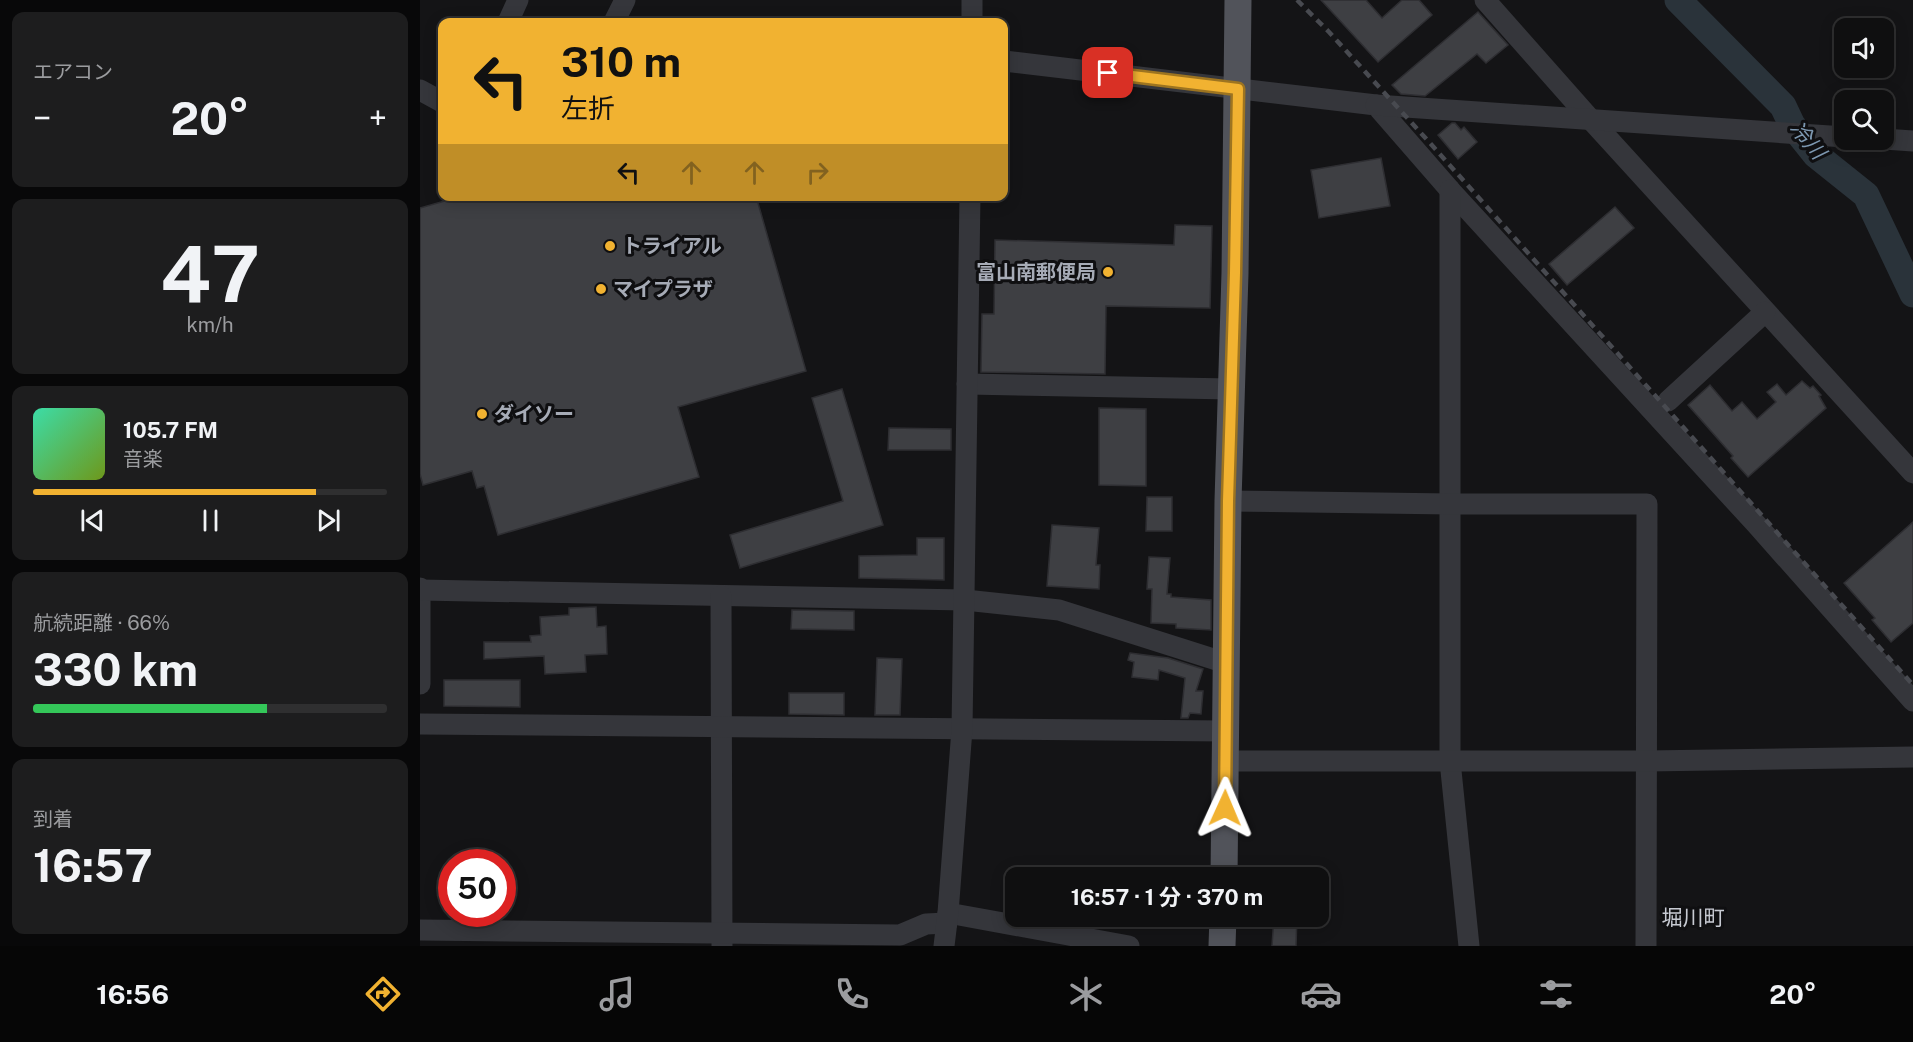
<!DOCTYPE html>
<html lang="ja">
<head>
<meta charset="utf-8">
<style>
  :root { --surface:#0f0f10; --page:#1d1d1e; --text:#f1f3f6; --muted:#9b9c9f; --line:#2f2f30; --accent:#f1b231 }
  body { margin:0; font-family:"Public Sans","Noto Sans JP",sans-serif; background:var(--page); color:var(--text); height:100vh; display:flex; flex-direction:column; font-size:22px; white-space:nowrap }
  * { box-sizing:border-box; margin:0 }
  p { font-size:20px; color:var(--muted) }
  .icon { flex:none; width:33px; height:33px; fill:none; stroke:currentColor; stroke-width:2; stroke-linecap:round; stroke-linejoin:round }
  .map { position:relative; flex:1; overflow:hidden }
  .panel { display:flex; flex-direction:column; gap:12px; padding:12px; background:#080809; width:420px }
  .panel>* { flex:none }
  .guide { position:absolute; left:18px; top:18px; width:570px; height:183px; border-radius:12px; box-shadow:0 3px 15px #0003,0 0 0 2px var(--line); background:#f1b231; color:#111; overflow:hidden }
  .buttons { position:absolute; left:1414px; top:18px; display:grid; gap:12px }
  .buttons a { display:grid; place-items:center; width:60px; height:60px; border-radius:12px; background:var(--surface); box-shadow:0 3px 15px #0003,0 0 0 2px var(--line); font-size:30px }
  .speed { position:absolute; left:18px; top:849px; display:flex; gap:12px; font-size:30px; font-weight:700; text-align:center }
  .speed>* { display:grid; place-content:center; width:78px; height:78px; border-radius:50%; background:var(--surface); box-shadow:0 3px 15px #0003,0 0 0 2px var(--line); line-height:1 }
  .speed .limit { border:9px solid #d22; background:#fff; color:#111 }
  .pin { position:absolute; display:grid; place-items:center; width:51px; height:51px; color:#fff; margin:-26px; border-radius:12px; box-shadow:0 3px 9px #0006 }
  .me { position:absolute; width:66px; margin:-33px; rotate:1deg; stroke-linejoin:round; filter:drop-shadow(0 0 4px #0008) }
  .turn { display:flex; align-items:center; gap:21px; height:126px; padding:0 24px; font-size:27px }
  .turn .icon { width:78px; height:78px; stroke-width:2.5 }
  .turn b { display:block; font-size:42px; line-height:51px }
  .lanes { display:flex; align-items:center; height:57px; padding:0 24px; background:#0003; justify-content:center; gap:30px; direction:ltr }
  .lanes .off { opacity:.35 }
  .big { font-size:45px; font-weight:700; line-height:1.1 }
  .panel .card { flex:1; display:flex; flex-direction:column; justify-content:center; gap:9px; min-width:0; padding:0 21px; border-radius:12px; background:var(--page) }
  .panel .dial { align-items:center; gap:0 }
  .dial b { font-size:78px; line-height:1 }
  .song { display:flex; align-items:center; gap:18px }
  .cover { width:72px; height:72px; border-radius:9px; background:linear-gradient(135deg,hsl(160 70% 55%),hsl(80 70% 35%)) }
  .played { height:6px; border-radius:3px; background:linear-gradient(90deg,var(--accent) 80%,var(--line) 80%) }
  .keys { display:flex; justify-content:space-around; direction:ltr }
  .heat { display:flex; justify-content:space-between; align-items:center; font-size:33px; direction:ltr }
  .charge { height:9px; border-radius:4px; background:linear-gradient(90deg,#34c759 66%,var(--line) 0) }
  .trip { position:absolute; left:585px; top:867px; width:324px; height:60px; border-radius:12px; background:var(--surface); box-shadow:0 3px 15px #0003,0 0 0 2px var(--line); font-weight:700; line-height:60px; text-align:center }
  .tab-bar { display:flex; height:96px; justify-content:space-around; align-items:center; background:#060606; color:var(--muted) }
  .tab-bar .icon { width:42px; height:42px }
  .tab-bar .selected { color:var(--accent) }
  .tab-bar b { font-size:27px; color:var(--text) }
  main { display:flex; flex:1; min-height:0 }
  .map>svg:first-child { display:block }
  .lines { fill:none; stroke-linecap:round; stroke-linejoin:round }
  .river { stroke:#2a333a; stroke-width:27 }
  .building { fill:#3e3f43; stroke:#2e2e32; stroke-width:1.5 }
  .minor { stroke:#35363b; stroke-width:21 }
  .major { stroke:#51535a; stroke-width:27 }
  .rail { stroke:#484a50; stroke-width:4.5; stroke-dasharray:8 6; stroke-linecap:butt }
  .route-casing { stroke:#9d7420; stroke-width:15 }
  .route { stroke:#f1b231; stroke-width:10 }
  .poi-dot { fill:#f1b231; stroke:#0f0f11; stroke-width:2 }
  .labels { text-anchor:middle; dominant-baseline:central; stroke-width:6; stroke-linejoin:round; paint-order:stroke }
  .poi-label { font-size:20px; font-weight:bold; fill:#a6abb6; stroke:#0f0f11; text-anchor:start }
  .water-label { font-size:21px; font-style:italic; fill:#7d98b1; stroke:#0f0f11 }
  .neighbourhood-label { font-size:21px; fill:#c7cad2; stroke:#0f0f11 }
</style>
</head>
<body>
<main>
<section class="panel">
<div class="card"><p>エアコン</p>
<div class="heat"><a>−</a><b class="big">20°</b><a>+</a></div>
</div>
<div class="card dial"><b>47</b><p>km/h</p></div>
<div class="card">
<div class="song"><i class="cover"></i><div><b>105.7 FM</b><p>音楽</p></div></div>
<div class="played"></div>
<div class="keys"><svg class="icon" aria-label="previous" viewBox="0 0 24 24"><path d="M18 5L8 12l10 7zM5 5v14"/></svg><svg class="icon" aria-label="pause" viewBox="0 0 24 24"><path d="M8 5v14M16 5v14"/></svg><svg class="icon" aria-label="next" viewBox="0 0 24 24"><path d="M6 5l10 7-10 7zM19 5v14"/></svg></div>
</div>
<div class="card"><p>航続距離 · 66%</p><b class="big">330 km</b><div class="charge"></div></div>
<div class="card"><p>到着</p><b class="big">16:57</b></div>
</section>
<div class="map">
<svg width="1493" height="946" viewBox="0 0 1493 946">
  <rect width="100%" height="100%" fill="#141416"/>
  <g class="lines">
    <!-- river -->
    <path class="river" d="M 1258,0 L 1363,106 L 1372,125 L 1396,155 L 1446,195 L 1493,294"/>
  </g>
  <!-- building -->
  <g class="building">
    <path d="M 901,0 L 946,0 L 962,18 L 982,0 L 999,0 L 1012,15 L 958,62 Z"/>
    <path d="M 1058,12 L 1088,45 L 1066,63 L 1057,54 L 1005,96 L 981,94 L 972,85 Z"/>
    <path d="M 1032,123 L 1035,123 L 1041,130 L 1044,127 L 1057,142 L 1038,159 L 1018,135 Z"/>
    <path d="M 961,158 L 970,206 L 899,218 L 891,170 Z"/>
    <path d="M 42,196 L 336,196 L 386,371 L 258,407 L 279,477 L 78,535 L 64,486 L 57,488 L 52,471 L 3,485 L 0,474 L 0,208 Z"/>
    <path d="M 1195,207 L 1214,228 L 1147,285 L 1129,264 Z"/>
    <path d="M 755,225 L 792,226 L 790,308 L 686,306 L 685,374 L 561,372 L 562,314 L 574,314 L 575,240 L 754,245 Z"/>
    <path d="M 1382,381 L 1390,388 L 1393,386 L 1401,395 L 1399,396 L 1406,408 L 1328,477 L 1311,458 L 1313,456 L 1268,405 L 1290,385 L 1312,411 L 1322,402 L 1337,419 L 1356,402 L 1347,392 L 1357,384 L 1366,395 Z"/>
    <path d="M 422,389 L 463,525 L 320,568 L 310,535 L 423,501 L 392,398 Z"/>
    <path d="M 679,408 L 726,409 L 726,486 L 679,485 Z"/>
    <path d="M 469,428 L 531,429 L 531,450 L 468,450 Z"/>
    <path d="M 727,497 L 752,497 L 752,531 L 726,531 Z"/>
    <path d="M 1493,522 L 1493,623 L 1471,642 L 1452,620 L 1455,618 L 1424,583 Z"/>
    <path d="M 632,525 L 679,528 L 676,565 L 680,565 L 679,589 L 627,586 Z"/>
    <path d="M 497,538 L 524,538 L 524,580 L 439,578 L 439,556 L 497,555 Z"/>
    <path d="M 729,557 L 750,558 L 747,594 L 751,594 L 751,597 L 791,600 L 791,630 L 756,628 L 756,624 L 731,623 L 732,589 L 727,589 Z"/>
    <path d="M 176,607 L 177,627 L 186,626 L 187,654 L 165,655 L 166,672 L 125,674 L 124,656 L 64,659 L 64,642 L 111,642 L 110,636 L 121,635 L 120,617 L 149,615 L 149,608 Z"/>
    <path d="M 372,610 L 434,611 L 434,630 L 371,629 Z"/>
    <path d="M 710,653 L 748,658 L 783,669 L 776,691 L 783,691 L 781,714 L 770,713 L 768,718 L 761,718 L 765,678 L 739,670 L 738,680 L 712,677 L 714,662 L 708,660 Z"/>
    <path d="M 457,658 L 482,659 L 480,715 L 455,715 Z"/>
    <path d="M 24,680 L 100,680 L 100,707 L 24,706 Z"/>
    <path d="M 369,693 L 424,693 L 424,715 L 369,714 Z"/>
    <path d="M 854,916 L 877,916 L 876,946 L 852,946 Z"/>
  </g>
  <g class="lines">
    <!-- minor -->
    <g class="minor">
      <path d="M 1065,0 L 1172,121 L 1493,473"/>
      <path d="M 88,22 L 98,0"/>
      <path d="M 194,22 L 205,0"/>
      <path d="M 552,22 L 552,0"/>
      <path d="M 584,61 L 956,105 L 1030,190 L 1336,524 L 1493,701"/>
      <path d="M 0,90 L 22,102"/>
      <path d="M 956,105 L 1425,137"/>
      <path d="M 1464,139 L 1493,141"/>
      <path d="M 1030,190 L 1030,761 L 1049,946"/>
      <path d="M 547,384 L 811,389"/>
      <path d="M 1248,401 L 1345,312"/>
      <path d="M 808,501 L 1031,504 L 1227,504 L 1226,946"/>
      <path d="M 0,588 L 0,684"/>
      <path d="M 0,590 L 545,600 L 639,610 L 806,663"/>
      <path d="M 301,596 L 302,945"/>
      <path d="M 0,724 L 806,731"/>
      <path d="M 806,761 L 1227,761 L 1493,757"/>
      <path d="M 528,913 L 709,946"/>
      <path d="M 0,930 L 480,935 L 506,924 L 527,923"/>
      <path d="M 524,946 L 528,913 L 542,729 L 550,196"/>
    </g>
    <!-- major -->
    <g class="major">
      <path d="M 804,878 L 808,501 L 815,273 L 818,0"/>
      <path d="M 802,946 L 803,916"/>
    </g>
    <!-- rail -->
    <path class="rail" d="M 877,0 L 909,32 L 1010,143 L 1493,685"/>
  </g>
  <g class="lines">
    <defs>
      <path id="route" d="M 688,73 L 818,89 L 815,273 L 808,501 L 805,808"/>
    </defs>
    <!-- route casing -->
    <use href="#route" class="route-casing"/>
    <!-- route -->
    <use href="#route" class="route"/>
  </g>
  <!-- markers -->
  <g class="poi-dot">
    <circle cx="190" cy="246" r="6"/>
    <circle cx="688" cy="272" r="6"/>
    <circle cx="181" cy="289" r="6"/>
    <circle cx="62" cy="414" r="6"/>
  </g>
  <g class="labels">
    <!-- poi labels -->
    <g class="poi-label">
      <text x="202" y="246">トライアル</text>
      <text x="676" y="272" text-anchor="end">富山南郵便局</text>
      <text x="193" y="289">マイプラザ</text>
      <text x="74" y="414">ダイソー</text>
    </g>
    <!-- water labels -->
    <g class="water-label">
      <text transform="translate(1388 140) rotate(50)">冷川</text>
    </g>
    <!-- neighbourhood labels -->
    <g class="neighbourhood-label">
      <text x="1273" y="917">堀川町</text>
    </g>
  </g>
</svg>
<div class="buttons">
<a><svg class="icon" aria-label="sound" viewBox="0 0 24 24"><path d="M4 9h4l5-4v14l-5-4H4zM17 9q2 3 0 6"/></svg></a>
<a><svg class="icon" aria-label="search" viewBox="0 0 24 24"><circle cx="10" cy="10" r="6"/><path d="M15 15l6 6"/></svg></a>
</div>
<div class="speed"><div class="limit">50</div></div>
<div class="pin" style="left:688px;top:73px;background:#d93025"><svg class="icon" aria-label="arrive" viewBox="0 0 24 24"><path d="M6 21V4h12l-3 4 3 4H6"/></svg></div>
<svg class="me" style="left:805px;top:808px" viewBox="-20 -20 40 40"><path d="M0-17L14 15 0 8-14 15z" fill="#f1b231" stroke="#fff" stroke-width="4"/></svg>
<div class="trip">16:57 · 1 分 · 370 m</div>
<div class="guide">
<div class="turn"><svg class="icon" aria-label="left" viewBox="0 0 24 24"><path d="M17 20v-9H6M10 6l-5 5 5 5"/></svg><div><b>310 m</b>左折</div></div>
<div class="lanes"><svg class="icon" aria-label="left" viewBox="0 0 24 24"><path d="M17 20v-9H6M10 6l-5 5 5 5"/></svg><svg class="icon off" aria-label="ahead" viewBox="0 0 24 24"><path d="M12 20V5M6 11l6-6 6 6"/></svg><svg class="icon off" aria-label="ahead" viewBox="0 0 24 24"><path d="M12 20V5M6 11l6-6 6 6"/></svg><svg class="icon off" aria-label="right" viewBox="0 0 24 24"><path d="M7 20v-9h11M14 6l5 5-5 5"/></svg></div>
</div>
</div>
</main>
<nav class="tab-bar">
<b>16:56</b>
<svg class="icon selected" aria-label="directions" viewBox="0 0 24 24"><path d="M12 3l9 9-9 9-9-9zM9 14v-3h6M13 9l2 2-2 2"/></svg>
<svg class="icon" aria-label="music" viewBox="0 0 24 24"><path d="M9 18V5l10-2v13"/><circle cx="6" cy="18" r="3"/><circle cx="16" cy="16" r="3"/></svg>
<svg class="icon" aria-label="phone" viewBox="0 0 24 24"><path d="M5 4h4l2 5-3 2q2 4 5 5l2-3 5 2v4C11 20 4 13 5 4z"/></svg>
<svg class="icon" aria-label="climate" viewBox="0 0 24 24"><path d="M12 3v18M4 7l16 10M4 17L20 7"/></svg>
<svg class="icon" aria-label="car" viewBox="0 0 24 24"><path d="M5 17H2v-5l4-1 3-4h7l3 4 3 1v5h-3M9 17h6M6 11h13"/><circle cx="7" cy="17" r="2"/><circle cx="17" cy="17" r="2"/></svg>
<svg class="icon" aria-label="filters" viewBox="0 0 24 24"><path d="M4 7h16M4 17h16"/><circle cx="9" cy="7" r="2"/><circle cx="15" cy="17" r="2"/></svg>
<b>20°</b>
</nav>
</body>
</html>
